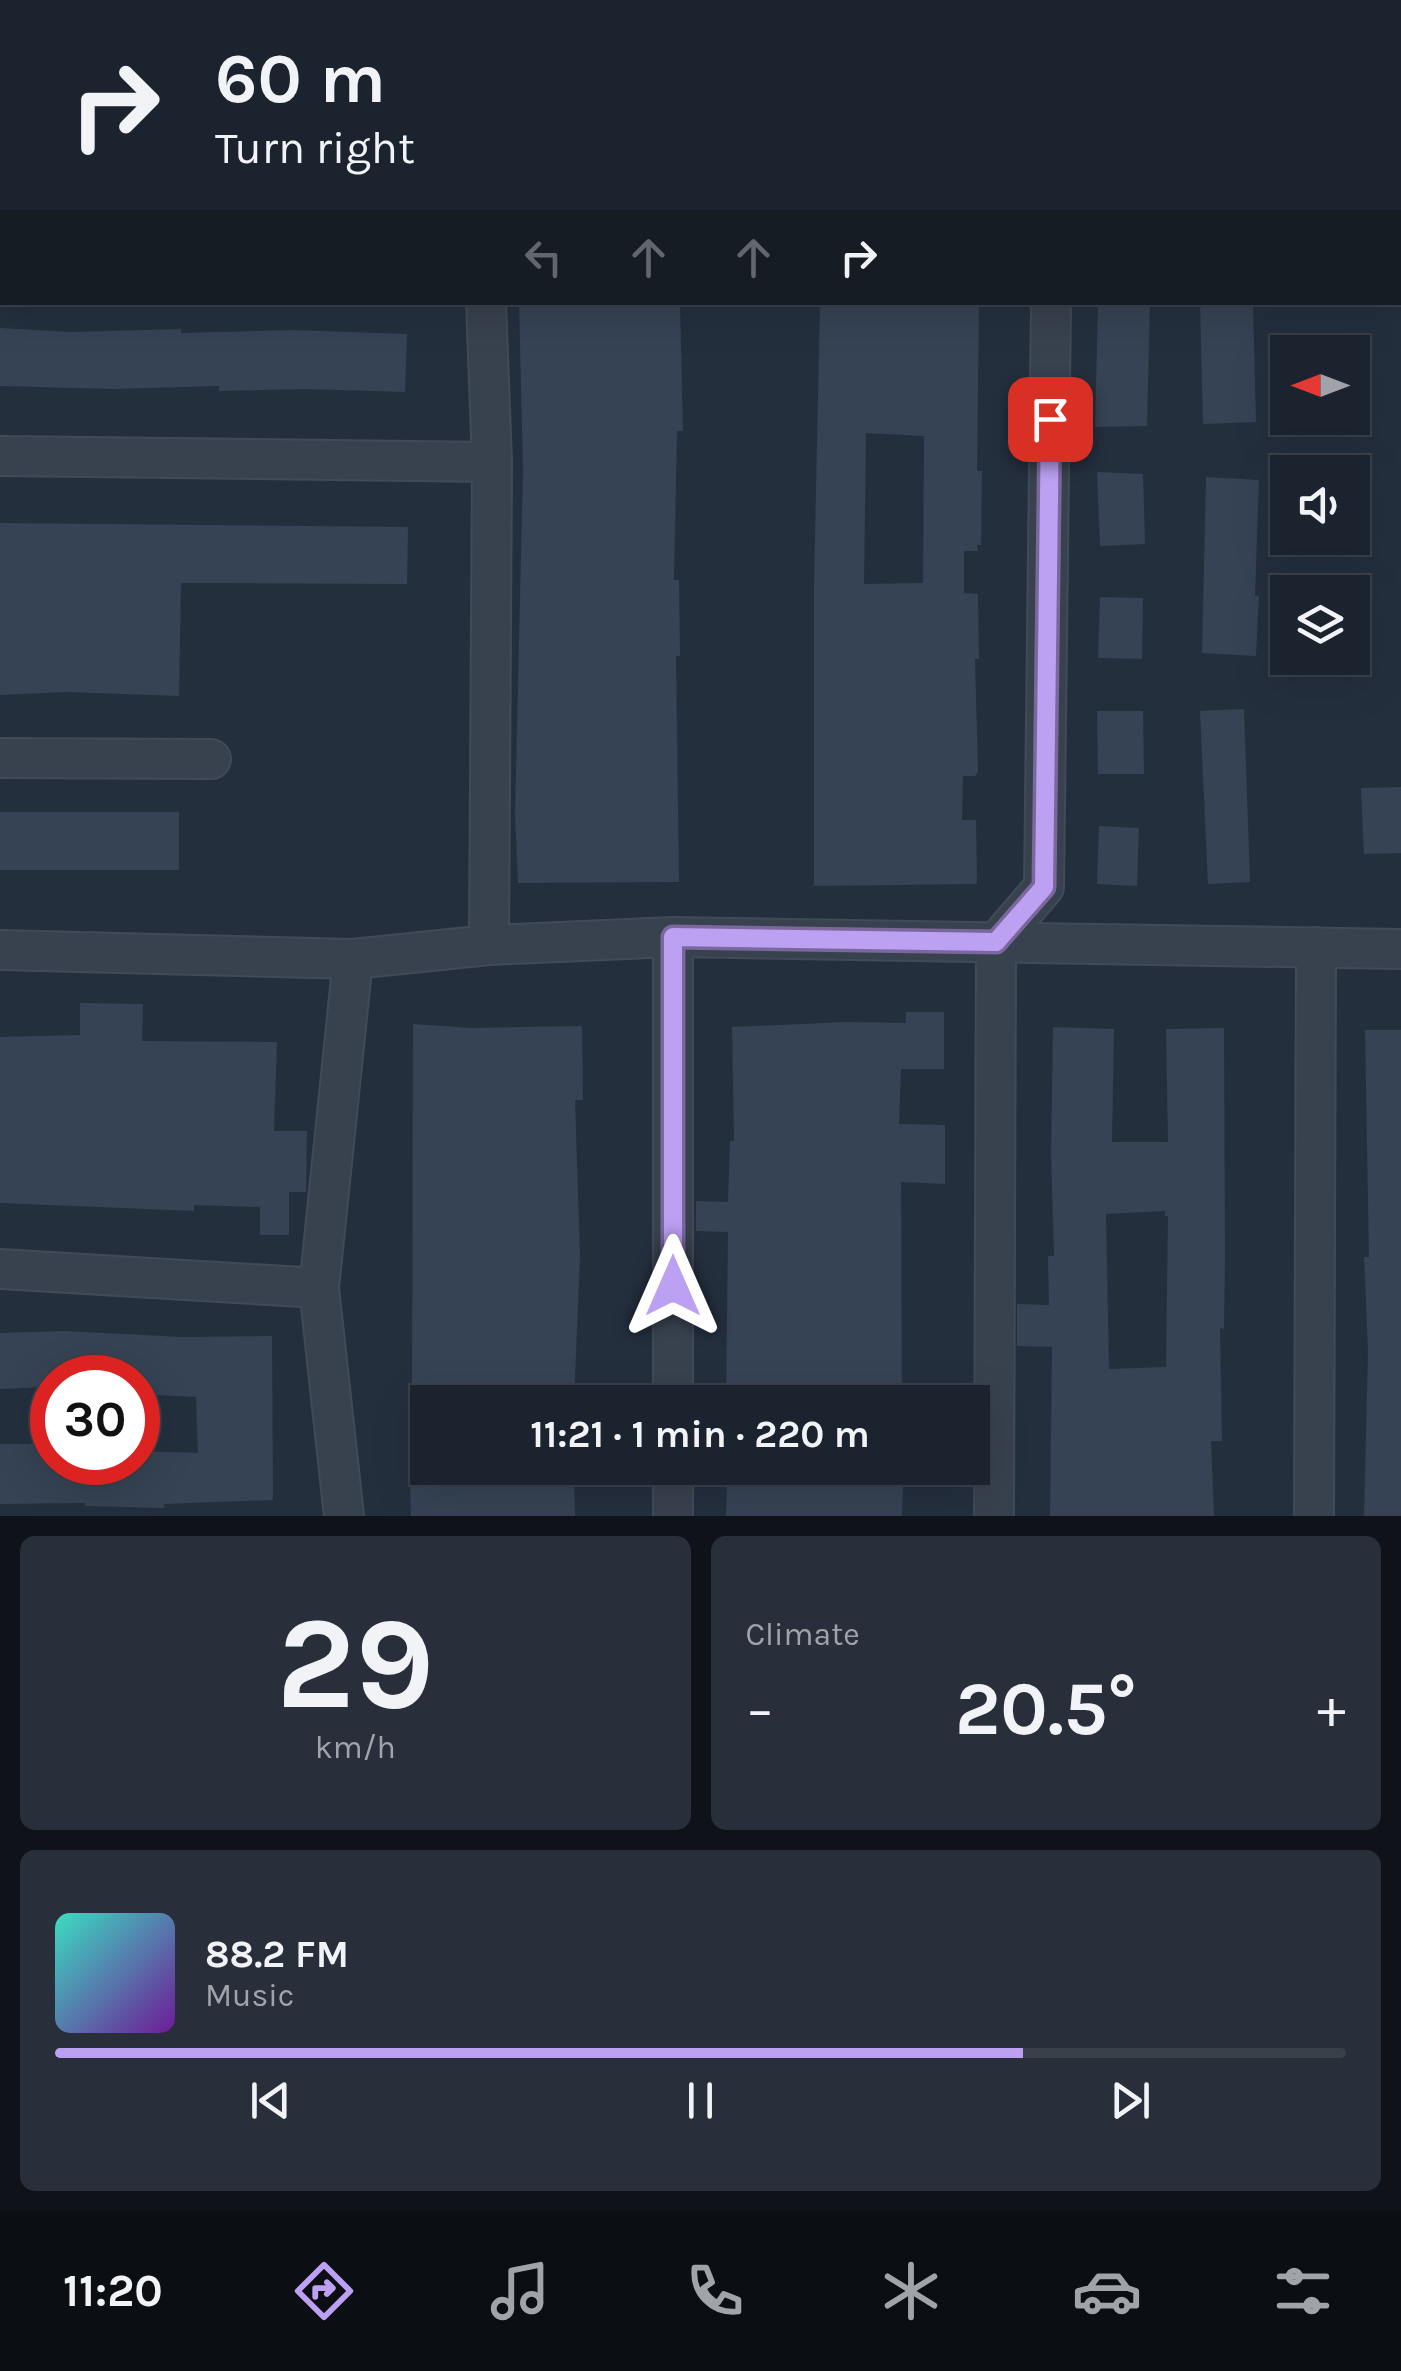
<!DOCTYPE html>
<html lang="en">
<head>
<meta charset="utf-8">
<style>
  :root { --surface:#1b232e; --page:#282f3a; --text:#f1f3f6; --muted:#a0a4aa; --line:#39404a; --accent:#bca0f2 }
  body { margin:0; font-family:Karla,sans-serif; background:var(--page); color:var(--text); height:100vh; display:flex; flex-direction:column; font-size:38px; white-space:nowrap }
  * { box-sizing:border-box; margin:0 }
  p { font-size:32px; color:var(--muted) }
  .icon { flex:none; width:55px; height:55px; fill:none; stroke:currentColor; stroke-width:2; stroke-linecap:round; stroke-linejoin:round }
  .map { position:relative; height:1516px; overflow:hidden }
  .details { display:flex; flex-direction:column; gap:20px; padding:20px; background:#0f1319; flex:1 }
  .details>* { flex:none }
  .hud { position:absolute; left:0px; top:0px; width:1402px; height:305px; box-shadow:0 10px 40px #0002,0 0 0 2px var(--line); background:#1b232e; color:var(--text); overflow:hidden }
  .needle { width:65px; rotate:270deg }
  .fabs { position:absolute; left:1270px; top:335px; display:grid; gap:20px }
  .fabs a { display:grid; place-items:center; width:100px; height:100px; border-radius:0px; background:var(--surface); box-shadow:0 10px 40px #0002,0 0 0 2px var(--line); font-size:50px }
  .speed { position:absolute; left:30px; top:1355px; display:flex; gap:20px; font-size:50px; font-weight:700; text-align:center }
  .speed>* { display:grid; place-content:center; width:130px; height:130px; border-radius:50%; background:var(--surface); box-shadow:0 10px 40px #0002,0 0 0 2px var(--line); line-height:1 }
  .speed .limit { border:15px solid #d22; background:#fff; color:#111 }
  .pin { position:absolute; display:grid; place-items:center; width:85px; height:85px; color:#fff; margin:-42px; border-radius:20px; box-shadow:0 5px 15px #0006 }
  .me { position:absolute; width:110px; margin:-55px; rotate:0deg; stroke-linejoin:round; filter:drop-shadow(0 0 8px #0008) }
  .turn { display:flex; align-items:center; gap:35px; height:210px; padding:0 50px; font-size:45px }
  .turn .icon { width:130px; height:130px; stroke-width:2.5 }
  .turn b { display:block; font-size:70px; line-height:85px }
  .lanes { display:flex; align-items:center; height:95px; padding:0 50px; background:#0003; justify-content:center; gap:50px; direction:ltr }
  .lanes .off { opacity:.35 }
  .big { font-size:75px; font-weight:700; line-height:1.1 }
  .details .widget { flex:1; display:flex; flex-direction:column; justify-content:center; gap:15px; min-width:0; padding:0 35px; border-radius:15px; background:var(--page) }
  .details .dial { align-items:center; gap:0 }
  .dial b { font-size:130px; line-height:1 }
  .song { display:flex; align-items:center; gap:30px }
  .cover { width:120px; height:120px; border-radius:15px; background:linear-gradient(135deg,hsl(170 70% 55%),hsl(280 70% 35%)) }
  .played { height:10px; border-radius:5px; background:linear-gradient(90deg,var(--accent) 75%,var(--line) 75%) }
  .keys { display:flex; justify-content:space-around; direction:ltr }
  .heat { display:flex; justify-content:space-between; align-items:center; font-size:55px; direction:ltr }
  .details .tiles { flex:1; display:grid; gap:20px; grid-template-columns:1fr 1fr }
  .widget:last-child { grid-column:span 2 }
  .trip { position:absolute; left:410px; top:1385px; width:580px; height:100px; border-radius:0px; background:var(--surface); box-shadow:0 10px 40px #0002,0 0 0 2px var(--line); font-weight:700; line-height:100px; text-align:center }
  .tabs { display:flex; height:160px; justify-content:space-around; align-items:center; background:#0b0e12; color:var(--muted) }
  .tabs .icon { width:70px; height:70px }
  .tabs .on { color:var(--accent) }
  .tabs b { font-size:45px; color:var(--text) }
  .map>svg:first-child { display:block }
  .building { fill:#364354; fill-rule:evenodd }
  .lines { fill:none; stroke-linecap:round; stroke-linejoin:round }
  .street-casing { stroke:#414a57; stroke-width:42 }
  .street { stroke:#38414e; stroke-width:38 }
  .route-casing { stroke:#7a689d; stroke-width:25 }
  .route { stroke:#bca0f2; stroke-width:18 }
</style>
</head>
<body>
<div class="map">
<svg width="1401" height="1516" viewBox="0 0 1401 1516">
  <rect width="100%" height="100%" fill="#242f3e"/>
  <!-- building -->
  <g class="building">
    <path d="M 519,302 L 680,302 L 683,431 L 677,431 L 674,580 L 679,580 L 680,656 L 676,656 L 679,882 L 518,883 L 515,814 L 523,470 Z"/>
    <path d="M 820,302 L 979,302 L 977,471 L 982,471 L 981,545 L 977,545 L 978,551 L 964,551 L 964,593 L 978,594 L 979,659 L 975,659 L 978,772 L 975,776 L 963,776 L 962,820 L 976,820 L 977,884 L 814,886 L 814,586 ZM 866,433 L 924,436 L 923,583 L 864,584 Z"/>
    <path d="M 1098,302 L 1150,302 L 1147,426 L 1095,427 Z"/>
    <path d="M 1200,302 L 1253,302 L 1256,422 L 1203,424 Z"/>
    <path d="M 0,328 L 70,332 L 181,329 L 181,333 L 293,330 L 407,334 L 405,392 L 304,389 L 219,391 L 219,386 L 113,389 L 0,386 Z"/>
    <path d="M 1097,472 L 1143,474 L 1145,544 L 1100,546 Z"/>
    <path d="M 1206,477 L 1259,480 L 1255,596 L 1259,596 L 1256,656 L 1202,653 Z"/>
    <path d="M 0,523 L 408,527 L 407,584 L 181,583 L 179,696 L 66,692 L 0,695 Z"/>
    <path d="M 1100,597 L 1143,598 L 1142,659 L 1098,658 Z"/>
    <path d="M 1244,709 L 1250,882 L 1208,884 L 1200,711 Z"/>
    <path d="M 1097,711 L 1143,711 L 1144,774 L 1098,774 Z"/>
    <path d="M 1401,787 L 1401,853 L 1364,854 L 1361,788 Z"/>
    <rect x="0" y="812" width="179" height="58"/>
    <path d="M 1099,826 L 1139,828 L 1137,886 L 1097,884 Z"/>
    <path d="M 80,1003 L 143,1004 L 142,1041 L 277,1042 L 274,1131 L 307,1131 L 306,1192 L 289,1192 L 289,1235 L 260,1235 L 260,1207 L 194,1205 L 194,1211 L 0,1203 L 0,1037 L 80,1035 Z"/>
    <path d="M 906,1012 L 944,1012 L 944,1069 L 901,1069 L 899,1124 L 945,1125 L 945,1184 L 901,1182 L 902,1402 L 726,1402 L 728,1232 L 696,1231 L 696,1201 L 728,1202 L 730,1141 L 734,1141 L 732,1027 L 847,1022 L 906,1023 Z"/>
    <path d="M 413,1024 L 471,1028 L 582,1026 L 583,1100 L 575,1100 L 580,1256 L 574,1402 L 412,1402 Z"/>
    <path d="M 1053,1027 L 1114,1029 L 1112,1142 L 1168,1142 L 1166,1029 L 1224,1028 L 1225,1258 L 1224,1329 L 1220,1328 L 1222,1441 L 1211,1441 L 1214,1516 L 1050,1516 L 1052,1347 L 1017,1346 L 1017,1304 L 1049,1305 L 1048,1256 L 1054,1256 L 1051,1153 ZM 1165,1211 L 1165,1216 L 1168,1216 L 1166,1367 L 1109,1369 L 1106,1214 Z"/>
    <path d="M 1365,1030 L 1401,1030 L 1401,1516 L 1364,1516 L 1368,1351 L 1364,1257 L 1369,1257 Z"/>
    <path d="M 65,1331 L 181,1337 L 272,1336 L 273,1500 L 164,1504 L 164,1508 L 85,1506 L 85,1503 L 0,1504 L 0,1444 L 49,1444 L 50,1462 L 138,1462 L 138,1451 L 198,1453 L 196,1397 L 138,1394 L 138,1378 L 47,1378 L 47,1387 L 0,1389 L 0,1333 Z"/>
    <path d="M 574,1478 L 575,1516 L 411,1516 L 410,1484 Z"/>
    <path d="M 727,1478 L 903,1481 L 902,1516 L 726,1516 Z"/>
  </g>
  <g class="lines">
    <defs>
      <g id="street">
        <path d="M 481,2 L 481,0"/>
        <path d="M 1055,2 L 1055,0"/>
        <path d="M 0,142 L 2,142"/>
        <path d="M 486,302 L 492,462 L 489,945 L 673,937 L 673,1402"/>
        <path d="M 0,456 L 492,462"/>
        <path d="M 0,758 L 211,759"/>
        <path d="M 673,937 L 1401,949"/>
        <path d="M 0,950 L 353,959 L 489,945"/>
        <path d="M 0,1269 L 319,1288"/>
        <path d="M 673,1468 L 673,1516"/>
        <path d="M 344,1516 L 319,1288 L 353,959"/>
        <path d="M 994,1516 L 996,943 L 1044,887 L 1051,302"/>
        <path d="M 1314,1516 L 1316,947"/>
      </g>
    </defs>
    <!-- street casing -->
    <use href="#street" class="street-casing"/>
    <!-- street -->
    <use href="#street" class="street"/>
  </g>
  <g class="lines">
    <defs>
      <path id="route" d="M 673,1286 L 673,937 L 996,942 L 1044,887 L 1050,419"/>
    </defs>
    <!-- route casing -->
    <use href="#route" class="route-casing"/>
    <!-- route -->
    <use href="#route" class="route"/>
  </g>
</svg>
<div class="fabs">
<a><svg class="needle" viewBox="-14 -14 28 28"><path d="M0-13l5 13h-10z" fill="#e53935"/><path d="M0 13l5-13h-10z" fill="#a0a4aa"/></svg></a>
<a><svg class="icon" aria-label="sound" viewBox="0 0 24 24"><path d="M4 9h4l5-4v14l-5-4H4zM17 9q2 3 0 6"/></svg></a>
<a><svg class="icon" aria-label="layers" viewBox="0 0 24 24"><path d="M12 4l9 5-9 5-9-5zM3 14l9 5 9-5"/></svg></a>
</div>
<div class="speed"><div class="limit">30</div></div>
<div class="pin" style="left:1050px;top:419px;background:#d93025"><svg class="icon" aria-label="arrive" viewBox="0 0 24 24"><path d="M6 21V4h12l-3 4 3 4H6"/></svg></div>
<svg class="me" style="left:673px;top:1286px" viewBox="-20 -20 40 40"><path d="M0-17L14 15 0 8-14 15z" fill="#bca0f2" stroke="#fff" stroke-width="4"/></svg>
<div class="trip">11:21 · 1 min · 220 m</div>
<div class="hud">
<div class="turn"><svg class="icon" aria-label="right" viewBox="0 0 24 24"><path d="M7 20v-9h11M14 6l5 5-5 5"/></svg><div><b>60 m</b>Turn right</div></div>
<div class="lanes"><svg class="icon off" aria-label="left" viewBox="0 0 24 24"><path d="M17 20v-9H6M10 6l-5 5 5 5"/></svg><svg class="icon off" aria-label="ahead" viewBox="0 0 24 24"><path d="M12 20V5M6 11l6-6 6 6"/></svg><svg class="icon off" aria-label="ahead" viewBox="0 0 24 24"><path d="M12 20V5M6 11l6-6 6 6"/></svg><svg class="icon" aria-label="right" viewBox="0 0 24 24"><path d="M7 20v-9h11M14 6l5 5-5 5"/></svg></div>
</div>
</div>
<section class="details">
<div class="tiles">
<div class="widget dial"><b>29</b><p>km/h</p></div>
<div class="widget"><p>Climate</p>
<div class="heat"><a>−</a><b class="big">20.5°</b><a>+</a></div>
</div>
<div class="widget">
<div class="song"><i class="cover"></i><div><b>88.2 FM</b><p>Music</p></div></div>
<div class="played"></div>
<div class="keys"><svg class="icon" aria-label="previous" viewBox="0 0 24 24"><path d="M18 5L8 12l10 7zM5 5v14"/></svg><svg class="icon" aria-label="pause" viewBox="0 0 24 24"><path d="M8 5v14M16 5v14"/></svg><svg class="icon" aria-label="next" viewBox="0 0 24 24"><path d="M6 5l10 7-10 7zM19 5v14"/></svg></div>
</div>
</div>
</section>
<nav class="tabs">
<b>11:20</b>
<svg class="icon on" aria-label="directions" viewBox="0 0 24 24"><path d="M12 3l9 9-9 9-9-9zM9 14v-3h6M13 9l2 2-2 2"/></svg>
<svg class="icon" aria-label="music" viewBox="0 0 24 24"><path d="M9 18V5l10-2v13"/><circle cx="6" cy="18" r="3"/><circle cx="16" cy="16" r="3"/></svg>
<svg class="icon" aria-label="phone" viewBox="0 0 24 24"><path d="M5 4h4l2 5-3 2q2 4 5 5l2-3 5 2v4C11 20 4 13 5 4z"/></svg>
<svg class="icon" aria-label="climate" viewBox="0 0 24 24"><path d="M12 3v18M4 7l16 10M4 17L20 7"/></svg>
<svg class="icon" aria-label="car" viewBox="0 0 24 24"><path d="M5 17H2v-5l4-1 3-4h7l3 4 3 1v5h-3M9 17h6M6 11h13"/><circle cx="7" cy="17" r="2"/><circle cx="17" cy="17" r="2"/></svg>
<svg class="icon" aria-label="filters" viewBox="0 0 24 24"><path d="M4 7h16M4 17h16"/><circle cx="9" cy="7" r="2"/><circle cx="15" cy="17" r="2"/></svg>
</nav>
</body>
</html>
